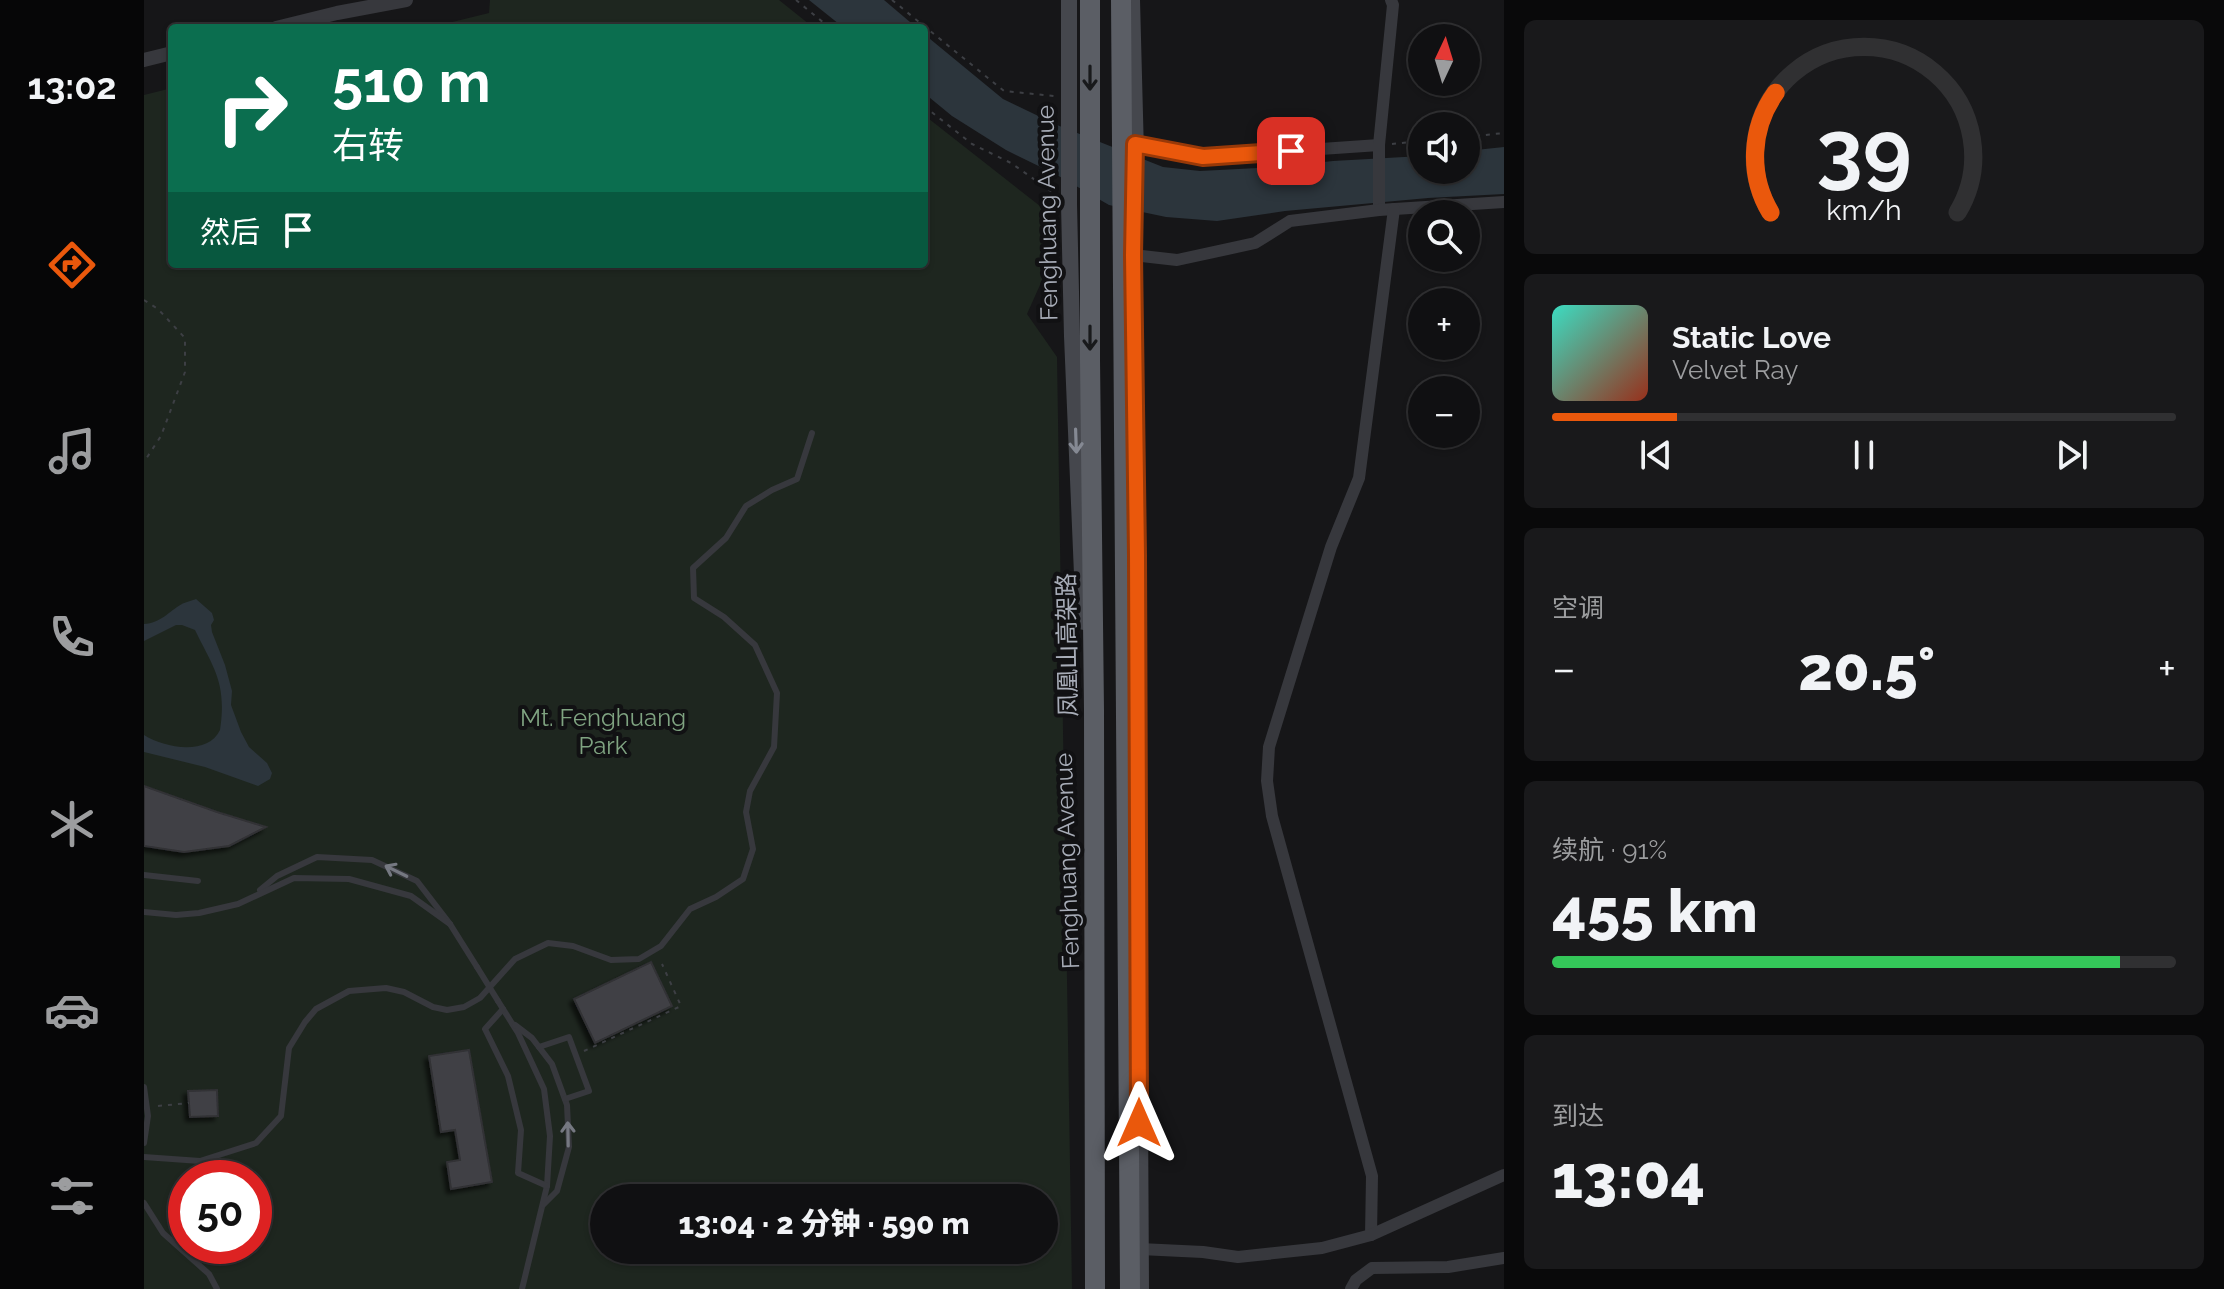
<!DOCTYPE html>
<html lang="zh">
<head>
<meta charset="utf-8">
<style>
  :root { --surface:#101012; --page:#19191b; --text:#f1f3f6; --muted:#9c9d9f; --line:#303032; --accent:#ea580c }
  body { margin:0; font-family:Raleway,"Noto Sans SC",sans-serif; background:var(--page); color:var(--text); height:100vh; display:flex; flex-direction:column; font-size:30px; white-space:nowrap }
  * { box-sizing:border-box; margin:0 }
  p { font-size:26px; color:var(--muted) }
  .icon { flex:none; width:44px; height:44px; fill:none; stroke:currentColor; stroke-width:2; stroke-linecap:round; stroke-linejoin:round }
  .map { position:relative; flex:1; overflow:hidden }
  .sheet { display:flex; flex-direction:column; gap:20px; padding:20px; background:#09090a; width:720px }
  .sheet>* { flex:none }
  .hud { position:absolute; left:24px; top:24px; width:760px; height:244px; border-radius:8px; box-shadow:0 2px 6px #0004,0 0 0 2px var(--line); background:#0b6e4f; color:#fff; overflow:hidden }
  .needle { width:52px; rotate:4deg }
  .tools { position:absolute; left:1264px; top:24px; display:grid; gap:16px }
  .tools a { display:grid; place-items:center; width:72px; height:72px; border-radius:50%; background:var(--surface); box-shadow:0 2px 6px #0004,0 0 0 2px var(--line); font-size:40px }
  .speed { position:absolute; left:24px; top:1160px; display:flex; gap:16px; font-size:40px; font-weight:700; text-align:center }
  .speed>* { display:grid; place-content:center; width:104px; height:104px; border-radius:50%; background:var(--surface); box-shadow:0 2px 6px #0004,0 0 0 2px var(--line); line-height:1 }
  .speed .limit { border:12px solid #d22; background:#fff; color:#111 }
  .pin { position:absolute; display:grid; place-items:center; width:68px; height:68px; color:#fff; margin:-34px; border-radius:16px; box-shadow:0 4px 12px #0006 }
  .me { position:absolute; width:88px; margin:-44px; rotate:0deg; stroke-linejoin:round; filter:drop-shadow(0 0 6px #0008) }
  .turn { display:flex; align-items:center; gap:28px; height:168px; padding:0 32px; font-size:36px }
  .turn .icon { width:104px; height:104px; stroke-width:2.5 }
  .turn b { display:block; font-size:56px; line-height:68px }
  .then { display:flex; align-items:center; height:76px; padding:0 32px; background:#0003; gap:16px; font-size:30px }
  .big { font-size:60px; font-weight:800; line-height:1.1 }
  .sheet .tile { flex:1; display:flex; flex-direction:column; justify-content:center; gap:12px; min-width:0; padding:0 28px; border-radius:12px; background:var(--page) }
  .sheet .dial { align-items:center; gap:0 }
  .dial svg { height:208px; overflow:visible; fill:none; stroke:var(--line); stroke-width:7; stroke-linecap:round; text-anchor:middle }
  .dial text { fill:var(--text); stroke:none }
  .song { display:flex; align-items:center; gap:24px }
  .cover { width:96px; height:96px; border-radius:12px; background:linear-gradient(135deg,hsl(170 70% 55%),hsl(10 70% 35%)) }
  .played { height:8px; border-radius:4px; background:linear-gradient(90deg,var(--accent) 20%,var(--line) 20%) }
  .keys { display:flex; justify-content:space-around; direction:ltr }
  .heat { display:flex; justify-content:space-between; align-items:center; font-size:44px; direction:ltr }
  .charge { height:12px; border-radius:6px; background:linear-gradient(90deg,#34c759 91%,var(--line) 0) }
  .trip { position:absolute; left:446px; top:1184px; width:468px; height:80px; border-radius:40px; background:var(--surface); box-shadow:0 2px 6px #0004,0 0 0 2px var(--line); font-weight:800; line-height:80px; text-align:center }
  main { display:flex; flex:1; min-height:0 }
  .tab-bar { display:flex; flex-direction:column; width:144px; justify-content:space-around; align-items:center; background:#060607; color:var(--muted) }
  .tab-bar .icon { width:56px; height:56px }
  .tab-bar .active { color:var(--accent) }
  .tab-bar b { font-size:36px; color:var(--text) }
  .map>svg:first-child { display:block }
  .green { fill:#1e261f; fill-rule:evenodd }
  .water { fill:#2c353c }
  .building { fill:#404145; stroke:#303034; stroke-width:2; filter:url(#shadow) }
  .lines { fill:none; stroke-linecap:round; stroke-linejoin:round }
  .path { stroke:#3d3f44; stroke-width:2; stroke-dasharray:4 6; stroke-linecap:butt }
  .service { stroke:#37383d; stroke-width:6 }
  .minor { stroke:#37383d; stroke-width:12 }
  .tertiary { stroke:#37383d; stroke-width:14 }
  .secondary { stroke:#45474d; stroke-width:16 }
  .trunk { stroke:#5b5e65; stroke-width:20 }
  .service-bridge { stroke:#37383d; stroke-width:6 }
  .trunk-bridge { stroke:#5b5e65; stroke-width:20 }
  .oneway { stroke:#18191b }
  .oneway2 { stroke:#858993 }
  .oneway3 { stroke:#757881 }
  .route-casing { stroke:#983908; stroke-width:20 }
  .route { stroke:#ea580c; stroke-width:14 }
  .labels { text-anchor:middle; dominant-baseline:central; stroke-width:8; stroke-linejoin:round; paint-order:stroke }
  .street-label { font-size:24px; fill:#a8adb8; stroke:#111113 }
  .park-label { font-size:24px; fill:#7fa381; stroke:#111113 }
</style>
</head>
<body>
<main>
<nav class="tab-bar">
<b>13:02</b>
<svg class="icon active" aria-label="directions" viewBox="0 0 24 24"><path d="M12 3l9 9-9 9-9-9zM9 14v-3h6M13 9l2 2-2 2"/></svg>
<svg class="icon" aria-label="music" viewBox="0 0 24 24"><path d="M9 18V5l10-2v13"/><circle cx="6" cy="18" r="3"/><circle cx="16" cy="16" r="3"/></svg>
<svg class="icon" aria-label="phone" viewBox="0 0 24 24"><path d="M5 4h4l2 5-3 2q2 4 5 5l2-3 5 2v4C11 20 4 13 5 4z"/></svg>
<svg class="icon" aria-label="climate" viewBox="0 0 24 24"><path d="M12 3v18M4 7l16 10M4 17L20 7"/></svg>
<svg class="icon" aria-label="car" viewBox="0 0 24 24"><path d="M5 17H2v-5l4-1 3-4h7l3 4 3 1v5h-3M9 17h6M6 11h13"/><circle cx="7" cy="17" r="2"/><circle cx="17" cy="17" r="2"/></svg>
<svg class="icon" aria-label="filters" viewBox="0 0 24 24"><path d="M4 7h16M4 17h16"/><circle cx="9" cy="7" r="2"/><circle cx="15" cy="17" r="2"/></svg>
</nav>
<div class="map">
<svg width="1360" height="1289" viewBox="0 0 1360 1289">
  <defs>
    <filter id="shadow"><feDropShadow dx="-4" dy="4" stdDeviation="2" flood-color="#0009"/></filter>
  </defs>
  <rect width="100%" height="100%" fill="#161618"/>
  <!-- green -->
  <g class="green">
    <path d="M 346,0 L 635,0 L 670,28 L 284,28 L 345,13 Z"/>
    <path d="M 28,88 L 28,264 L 780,264 L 780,115 L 910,217 L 910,262 L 900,276 L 883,314 L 913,357 L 928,1289 L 0,1289 L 0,95 ZM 42,1178 L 110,1178 L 110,1246 L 42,1246 ZM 460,1198 L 900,1198 L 900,1250 L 460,1250 Z"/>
  </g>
  <!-- water -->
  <g class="water">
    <path d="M 665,0 L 740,0 L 773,28 L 700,28 Z"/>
    <path d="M 780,34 L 859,99 L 913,125 L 1019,167 L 1056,171 L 1133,167 L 1189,161 L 1278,156 L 1278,170 L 1322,170 L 1322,151 L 1360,147 L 1360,194 L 1284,198 L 1141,211 L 1073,221 L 1022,217 L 965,205 L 913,175 L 862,150 L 808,116 L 780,93 Z"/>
    <path d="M 52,599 L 68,613 L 70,620 L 67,625 L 68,632 L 81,665 L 88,691 L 87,705 L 97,732 L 105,747 L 123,763 L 128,773 L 126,779 L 114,786 L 61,767 L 0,752 L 0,735 C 20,748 64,756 76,730 C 83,683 70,669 51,630 L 38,625 L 32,625 L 0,641 L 0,624 C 17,623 24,612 38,604 C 39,603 50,600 52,599 Z"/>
  </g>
  <!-- building -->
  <g class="building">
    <path d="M 0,786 L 73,812 L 122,827 L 85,846 L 40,852 L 0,846 Z"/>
    <path d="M 507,962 L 528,1006 L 451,1043 L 430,999 Z"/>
    <path d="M 325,1050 L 348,1182 L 307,1189 L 303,1162 L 316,1160 L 311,1130 L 297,1132 L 285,1056 Z"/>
    <path d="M 73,1090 L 74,1116 L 46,1117 L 44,1091 Z"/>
  </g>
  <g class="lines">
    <!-- path -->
    <g class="path">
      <path d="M 652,0 L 686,28"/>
      <path d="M 748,0 L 860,91 L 910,96"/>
      <path d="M 780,106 L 828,144 L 867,163 L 911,194"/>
      <path d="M 1322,137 L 1360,133"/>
      <path d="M 1248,144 L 1278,141"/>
      <path d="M 0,300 L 14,309 L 41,338 L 41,372 L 17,436 L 0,462"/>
      <path d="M 440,1051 L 537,1006 L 518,964"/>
      <path d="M 14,1106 L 45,1103"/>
    </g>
    <!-- service -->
    <g class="service">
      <path d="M 0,875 L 54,881"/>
      <path d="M 116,890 L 133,876 L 173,857 L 228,860 L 273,881 L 306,924 L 333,967"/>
      <path d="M 0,912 L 32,915 L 55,913 L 94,904 L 150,878 L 205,879 L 267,896 L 306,924"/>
      <path d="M 354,1001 L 374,1033 L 400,1089 L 406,1136 L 403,1186 L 378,1289"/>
      <path d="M 359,1009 L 341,1029 L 364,1076 L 377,1130 L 374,1173 L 403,1186"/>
      <path d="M 371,1025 L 388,1038 L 408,1064 L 423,1105 L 425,1147 L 413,1191 L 399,1205"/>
      <path d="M 395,1047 L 425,1037 L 445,1091 L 421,1099"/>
      <path d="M 0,1087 L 4,1116 L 0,1143"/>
      <path d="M 0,1157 L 56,1161 L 112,1143 L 137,1116 L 145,1048 L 161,1022 L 172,1009 L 205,991 L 242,988 L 260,992 L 289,1007 L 303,1010 L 320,1007 L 336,998 L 371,959 L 404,943 L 429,946 L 467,960 L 495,959 L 517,946 L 546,909 L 572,897 L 599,879 L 609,849 L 602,812 L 606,791 L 630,747 L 633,693 L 611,645 L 580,617 L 550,598 L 549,568 L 582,538 L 602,506 L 628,490 L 653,479 L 668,433"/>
      <path d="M 0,1203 L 19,1233 L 65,1274 L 73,1289"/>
    </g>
    <!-- minor -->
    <g class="minor">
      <path d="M 991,144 L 1059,157 L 1235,145"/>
      <path d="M 1235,210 L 1235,145 L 1249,5 L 1247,0"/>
      <path d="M 989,255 L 1033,260 L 1111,243 L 1146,221 L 1235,210 L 1360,202"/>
      <path d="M 1227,1235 L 1228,1176 L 1128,816 L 1123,781 L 1125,747 L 1187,547 L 1215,478 L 1250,209"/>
      <path d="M 996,1249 L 1059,1252 L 1094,1257 L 1178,1248 L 1227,1235 L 1360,1175"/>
      <path d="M 1207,1289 L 1212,1280 L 1228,1268 L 1304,1267 L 1360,1258"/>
    </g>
    <!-- tertiary -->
    <g class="tertiary">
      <path d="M 132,28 L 193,13 L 262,0"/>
      <path d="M 0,60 L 28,53"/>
    </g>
    <!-- secondary -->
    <g class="secondary">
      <path d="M 925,0 L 925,204 L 928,336 L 940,622"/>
      <path d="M 988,0 L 992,153 L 989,255 L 993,555 L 997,1289"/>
    </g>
    <!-- trunk -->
    <path class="trunk" d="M 977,0 L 986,1289"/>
    <!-- service-bridge -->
    <path class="service-bridge" d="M 333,967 L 354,1001"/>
    <!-- trunk-bridge -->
    <path class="trunk-bridge" d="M 946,0 L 946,360 L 950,710 L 951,1289"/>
  </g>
  <!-- one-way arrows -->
  <defs><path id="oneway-shaft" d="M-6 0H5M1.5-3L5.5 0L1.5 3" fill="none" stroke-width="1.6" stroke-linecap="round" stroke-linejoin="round" transform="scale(2)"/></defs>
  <g class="oneway">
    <use href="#oneway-shaft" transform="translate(946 78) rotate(90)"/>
    <use href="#oneway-shaft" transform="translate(946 338) rotate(90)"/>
  </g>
  <use class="oneway2" href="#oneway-shaft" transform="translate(932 441) rotate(88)"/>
  <g class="oneway3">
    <use href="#oneway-shaft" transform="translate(252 871) rotate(-154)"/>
    <use href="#oneway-shaft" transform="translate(424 1134) rotate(-91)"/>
  </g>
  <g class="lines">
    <defs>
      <path id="route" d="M 995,1123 L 993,555 L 989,255 L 991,144 L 1059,157 L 1147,151"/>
    </defs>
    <!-- route casing -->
    <use href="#route" class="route-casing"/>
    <!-- route -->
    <use href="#route" class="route"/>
  </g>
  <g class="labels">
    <!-- street labels -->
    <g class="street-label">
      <text transform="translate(903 213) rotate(-91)">Fenghuang Avenue</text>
      <text transform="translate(923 645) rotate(-91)">凤凰山高架路</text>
      <text transform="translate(923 861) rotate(-92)">Fenghuang Avenue</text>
    </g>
    <!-- park labels -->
    <g class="park-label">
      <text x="459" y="717">Mt. Fenghuang<tspan x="459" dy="28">Park</tspan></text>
    </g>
  </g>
</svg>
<div class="tools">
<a><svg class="needle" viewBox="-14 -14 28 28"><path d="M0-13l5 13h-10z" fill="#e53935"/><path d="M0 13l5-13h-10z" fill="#9c9d9f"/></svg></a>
<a><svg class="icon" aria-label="sound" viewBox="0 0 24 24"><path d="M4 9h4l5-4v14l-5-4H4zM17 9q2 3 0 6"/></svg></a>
<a><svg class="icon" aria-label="search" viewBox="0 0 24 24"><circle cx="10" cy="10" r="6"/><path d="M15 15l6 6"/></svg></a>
<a>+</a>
<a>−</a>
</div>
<div class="speed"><div class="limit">50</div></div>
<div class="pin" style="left:1147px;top:151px;background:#d93025"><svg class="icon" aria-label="arrive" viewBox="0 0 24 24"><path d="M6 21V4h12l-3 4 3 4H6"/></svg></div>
<svg class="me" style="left:995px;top:1123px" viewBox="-20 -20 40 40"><path d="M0-17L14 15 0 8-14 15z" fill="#ea580c" stroke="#fff" stroke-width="4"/></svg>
<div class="trip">13:04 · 2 分钟 · 590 m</div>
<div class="hud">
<div class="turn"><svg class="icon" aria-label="right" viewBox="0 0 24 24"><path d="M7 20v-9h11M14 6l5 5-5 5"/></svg><div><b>510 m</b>右转</div></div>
<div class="then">然后<svg class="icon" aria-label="arrive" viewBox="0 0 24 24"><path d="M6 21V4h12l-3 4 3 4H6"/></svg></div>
</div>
</div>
<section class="sheet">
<div class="tile dial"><svg viewBox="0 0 100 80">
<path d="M14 69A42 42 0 1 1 86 69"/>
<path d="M14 69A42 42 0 0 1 16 23" stroke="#ea580c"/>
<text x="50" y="56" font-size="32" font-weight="700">39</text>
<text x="50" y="72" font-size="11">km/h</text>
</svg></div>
<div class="tile">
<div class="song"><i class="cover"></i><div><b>Static Love</b><p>Velvet Ray</p></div></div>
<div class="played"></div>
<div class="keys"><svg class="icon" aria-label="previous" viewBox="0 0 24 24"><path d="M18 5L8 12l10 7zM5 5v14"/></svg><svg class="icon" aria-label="pause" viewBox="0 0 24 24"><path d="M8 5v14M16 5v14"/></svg><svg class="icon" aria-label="next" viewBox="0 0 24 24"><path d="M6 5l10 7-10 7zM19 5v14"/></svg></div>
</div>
<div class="tile"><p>空调</p>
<div class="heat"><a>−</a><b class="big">20.5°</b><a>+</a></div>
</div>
<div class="tile"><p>续航 · 91%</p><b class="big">455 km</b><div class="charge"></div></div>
<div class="tile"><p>到达</p><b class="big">13:04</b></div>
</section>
</main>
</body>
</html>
